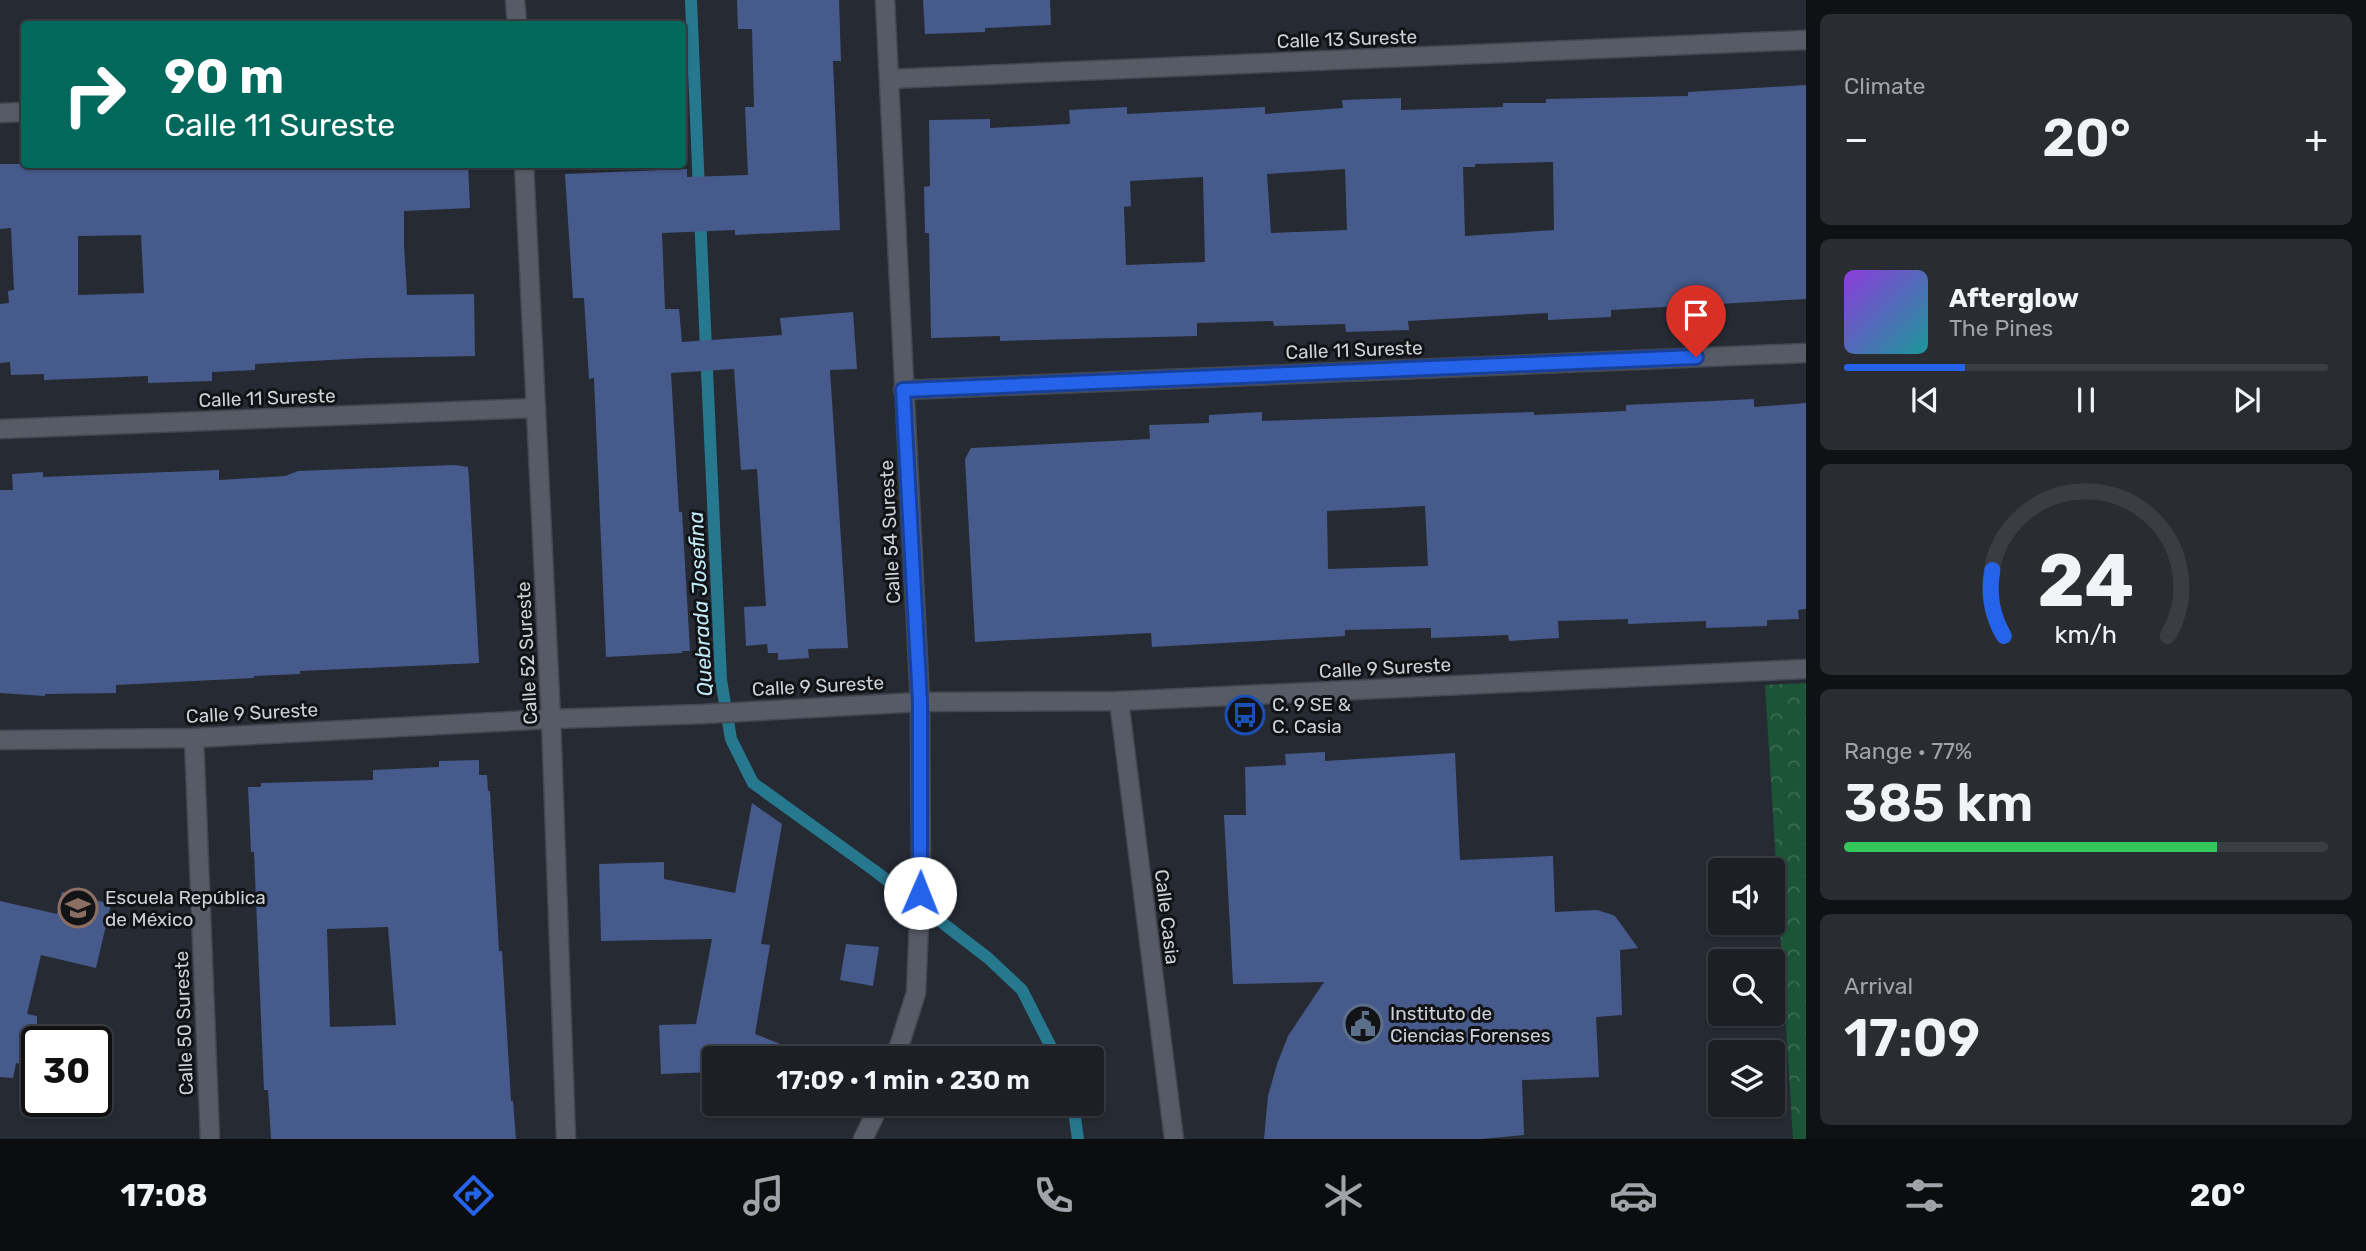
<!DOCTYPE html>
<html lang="en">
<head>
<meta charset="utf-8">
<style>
  :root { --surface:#1c2026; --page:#292d32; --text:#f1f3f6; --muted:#a0a3a7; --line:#3a3e43; --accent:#2563eb }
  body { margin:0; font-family:Rubik,sans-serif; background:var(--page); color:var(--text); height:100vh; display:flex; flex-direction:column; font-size:26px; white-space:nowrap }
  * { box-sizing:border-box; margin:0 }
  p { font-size:23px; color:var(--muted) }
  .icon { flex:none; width:38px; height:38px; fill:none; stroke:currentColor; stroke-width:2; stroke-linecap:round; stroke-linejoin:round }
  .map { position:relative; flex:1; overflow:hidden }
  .drawer { display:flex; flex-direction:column; gap:14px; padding:14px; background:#0f1215; width:560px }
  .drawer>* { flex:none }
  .banner { position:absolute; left:21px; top:21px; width:665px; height:147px; border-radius:7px; box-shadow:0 2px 5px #0004,0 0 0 2px var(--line); background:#00695c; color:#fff; overflow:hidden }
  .fabs { position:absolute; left:1708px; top:858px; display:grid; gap:14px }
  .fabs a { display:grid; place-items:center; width:77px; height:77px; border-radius:7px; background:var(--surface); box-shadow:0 2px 5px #0004,0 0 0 2px var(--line); font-size:35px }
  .speed { position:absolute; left:21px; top:1026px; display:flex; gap:14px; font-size:35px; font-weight:700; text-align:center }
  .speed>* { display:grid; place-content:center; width:91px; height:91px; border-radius:50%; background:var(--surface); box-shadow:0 2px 5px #0004,0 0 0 2px var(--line); line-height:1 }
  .speed .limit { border:4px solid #111; border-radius:10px; background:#fff; color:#111 }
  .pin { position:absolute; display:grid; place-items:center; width:60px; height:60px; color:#fff; margin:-72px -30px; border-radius:50% 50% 50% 0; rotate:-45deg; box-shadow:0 0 7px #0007 }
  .pin .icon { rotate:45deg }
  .me { position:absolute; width:77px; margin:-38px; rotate:1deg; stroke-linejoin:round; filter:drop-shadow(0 0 5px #0008) }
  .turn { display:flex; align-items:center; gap:24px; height:147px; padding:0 28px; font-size:32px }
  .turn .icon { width:91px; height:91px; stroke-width:2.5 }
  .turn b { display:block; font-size:49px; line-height:60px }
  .big { font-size:52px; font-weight:600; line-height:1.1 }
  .drawer .widget { flex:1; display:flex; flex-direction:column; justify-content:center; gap:10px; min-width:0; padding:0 24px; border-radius:10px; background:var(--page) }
  .drawer .dial { align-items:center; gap:0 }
  .dial svg { height:182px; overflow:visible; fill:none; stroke:var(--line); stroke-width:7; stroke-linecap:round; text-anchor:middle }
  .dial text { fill:var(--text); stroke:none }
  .song { display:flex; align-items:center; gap:21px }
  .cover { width:84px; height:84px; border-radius:10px; background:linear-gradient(135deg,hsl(270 70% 55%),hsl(180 70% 35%)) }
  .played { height:7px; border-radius:4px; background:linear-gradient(90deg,var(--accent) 25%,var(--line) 25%) }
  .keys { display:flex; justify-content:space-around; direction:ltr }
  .heat { display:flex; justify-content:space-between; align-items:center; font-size:38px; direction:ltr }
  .charge { height:10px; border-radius:5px; background:linear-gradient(90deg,#34c759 77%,var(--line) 0) }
  .trip { position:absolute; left:702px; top:1046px; width:402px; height:70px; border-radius:7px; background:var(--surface); box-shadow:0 2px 5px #0004,0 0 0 2px var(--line); font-weight:600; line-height:70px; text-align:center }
  .menu { display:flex; height:112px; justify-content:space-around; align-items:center; background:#0b0d0f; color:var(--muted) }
  .menu .icon { width:49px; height:49px }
  .menu .on { color:var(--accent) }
  .menu b { font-size:32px; color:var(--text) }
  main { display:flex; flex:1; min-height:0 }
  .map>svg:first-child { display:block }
  .forest { fill:url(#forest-crowns) }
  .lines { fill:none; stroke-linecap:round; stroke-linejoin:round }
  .stream { stroke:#26788f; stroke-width:12 }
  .building { fill:#465b8c; fill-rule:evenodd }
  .minor-casing { stroke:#444750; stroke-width:21 }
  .minor { stroke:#565b66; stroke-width:18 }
  .route-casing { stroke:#184099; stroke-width:18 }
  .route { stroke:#2563eb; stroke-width:12 }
  .labels { text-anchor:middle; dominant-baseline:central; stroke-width:6; stroke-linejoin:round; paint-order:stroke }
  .street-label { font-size:19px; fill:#ced1d8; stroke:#111317 }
  .poi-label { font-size:19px; fill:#ced1d8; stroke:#111317; text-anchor:start }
  .water-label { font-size:21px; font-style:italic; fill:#c1eaf7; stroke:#111317 }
</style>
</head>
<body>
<main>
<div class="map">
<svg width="1806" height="1139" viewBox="0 0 1806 1139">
  <defs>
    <pattern id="forest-crowns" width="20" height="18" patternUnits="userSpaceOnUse" patternTransform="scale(1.75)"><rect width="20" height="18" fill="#1b5436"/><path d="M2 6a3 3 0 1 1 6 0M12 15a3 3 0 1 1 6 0" fill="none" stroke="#3b6c52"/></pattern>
  </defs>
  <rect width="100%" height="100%" fill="#262a33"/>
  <!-- forest -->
  <path class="forest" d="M 1806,683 L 1806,1139 L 1793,1139 L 1765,685 Z"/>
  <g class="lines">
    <!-- stream -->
    <g class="stream">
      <path d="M 691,0 L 699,191"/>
      <path d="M 700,216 L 721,680 L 731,739 L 753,783 L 875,871 L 988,958 L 1022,990 L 1057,1059"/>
      <path d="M 1073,1104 L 1078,1139"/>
    </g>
  </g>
  <!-- building -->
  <g class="building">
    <path d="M 737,0 L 839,0 L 841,61 L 833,61 L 840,230 L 735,235 L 735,230 L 662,233 L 665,309 L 679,309 L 682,342 L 782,335 L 780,318 L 853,312 L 857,369 L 830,370 L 848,648 L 808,649 L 809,658 L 778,660 L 778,653 L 768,653 L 767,644 L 746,646 L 744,607 L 766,606 L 757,469 L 741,470 L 734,369 L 671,373 L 679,512 L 682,512 L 690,651 L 682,651 L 682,653 L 606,657 L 594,378 L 589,379 L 584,298 L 573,298 L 565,174 L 687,169 L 687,177 L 748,175 L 745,107 L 754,107 L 752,29 L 738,29 Z"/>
    <path d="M 923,0 L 1050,0 L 1051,25 L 985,28 L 985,32 L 925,34 Z"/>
    <path d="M 1806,85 L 1806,299 L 1611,310 L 1611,317 L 1548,320 L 1548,313 L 1408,321 L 1409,330 L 1346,332 L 1345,324 L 1274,326 L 1273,321 L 1197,323 L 1197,336 L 1000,341 L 1000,336 L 931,338 L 929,233 L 925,233 L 924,187 L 930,186 L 929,120 L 990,119 L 990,128 L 1070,124 L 1069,110 L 1127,107 L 1127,114 L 1265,107 L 1265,114 L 1343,108 L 1342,100 L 1401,98 L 1401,110 L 1503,107 L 1503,103 L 1546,103 L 1546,99 L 1688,96 L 1688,92 ZM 1553,162 L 1554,230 L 1465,236 L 1463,167 L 1475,167 L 1475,164 ZM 1345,169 L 1347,230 L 1271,233 L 1267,174 ZM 1203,177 L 1205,262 L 1126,265 L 1124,207 L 1131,206 L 1130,181 Z"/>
    <path d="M 0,164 L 468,164 L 470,208 L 404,211 L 404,245 L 407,295 L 474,294 L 475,356 L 367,358 L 255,364 L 255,370 L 212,372 L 212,381 L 148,383 L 148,376 L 44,380 L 44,374 L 11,375 L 10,362 L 0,363 L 0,304 L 9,303 L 8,291 L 14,290 L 11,228 L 0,229 ZM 141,235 L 144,293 L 78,295 L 78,236 Z"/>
    <path d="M 1754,399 L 1754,407 L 1806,403 L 1806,609 L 1798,610 L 1799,619 L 1767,620 L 1767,626 L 1706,628 L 1706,621 L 1628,624 L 1628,619 L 1558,621 L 1559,638 L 1509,641 L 1508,635 L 1431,638 L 1431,628 L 1345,630 L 1345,636 L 1152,647 L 1151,633 L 975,642 L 965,459 L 971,448 L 1150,439 L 1149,425 L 1209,423 L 1209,415 L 1262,412 L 1262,421 L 1534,412 L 1534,415 L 1626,411 L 1626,405 ZM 1425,506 L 1428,566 L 1328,569 L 1327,511 Z"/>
    <path d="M 455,465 L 468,467 L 469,479 L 479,663 L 300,671 L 300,674 L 254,676 L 254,678 L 116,685 L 116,693 L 45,694 L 45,696 L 0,693 L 0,490 L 13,490 L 12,474 L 43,472 L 43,477 L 219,470 L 219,480 L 285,476 L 298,471 Z"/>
    <path d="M 1325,752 L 1325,761 L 1455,753 L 1460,860 L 1553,856 L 1555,912 L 1597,910 L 1610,914 L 1615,916 L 1638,948 L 1620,950 L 1622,1015 L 1596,1017 L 1599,1077 L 1522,1080 L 1524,1135 L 1482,1139 L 1264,1139 L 1268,1096 L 1277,1064 L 1288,1036 L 1324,982 L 1233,984 L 1224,815 L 1246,815 L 1245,767 L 1286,765 L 1285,754 Z"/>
    <path d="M 479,760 L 479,775 L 487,775 L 488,791 L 490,791 L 499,951 L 502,951 L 511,1101 L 513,1101 L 516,1139 L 271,1139 L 268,1090 L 264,1090 L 254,852 L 251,852 L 248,787 L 261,787 L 261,783 L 373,780 L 373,770 L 439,767 L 439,761 ZM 388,927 L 396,1025 L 330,1027 L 327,929 Z"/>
    <path d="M 752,803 L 782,824 L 761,944 L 770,945 L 755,1034 L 818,1059 L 714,1059 L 714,1072 L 661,1074 L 659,1025 L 696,1024 L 712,939 L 601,941 L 599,864 L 664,862 L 664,879 L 735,893 Z"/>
    <path d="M 62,892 L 111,904 L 96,968 L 41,955 L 27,1014 L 37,1016 L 37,1068 L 16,1063 L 13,1078 L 0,1077 L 0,901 L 57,914 Z"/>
    <path d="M 846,944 L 879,947 L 873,986 L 840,980 Z"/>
  </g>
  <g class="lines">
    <defs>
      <g id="minor">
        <path d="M 515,0 L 517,24"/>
        <path d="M 885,0 L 920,702 L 921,874 L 916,993 L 895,1059"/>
        <path d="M 889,79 L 1806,40"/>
        <path d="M 0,113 L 24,112"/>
        <path d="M 524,164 L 551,719 L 566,1139"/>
        <path d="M 903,390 L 1806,353"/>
        <path d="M 0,429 L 536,408"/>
        <path d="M 1119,701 L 1174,1139"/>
        <path d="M 194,738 L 210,1139"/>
        <path d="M 0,740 L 194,738 L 551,719 L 703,714 L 920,702 L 1119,701 L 1806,669"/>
        <path d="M 863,1139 L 880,1104"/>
      </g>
    </defs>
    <!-- minor casing -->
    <use href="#minor" class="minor-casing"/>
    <!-- minor -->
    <use href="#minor" class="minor"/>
  </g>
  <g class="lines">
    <defs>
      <path id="route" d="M 920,893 L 920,702 L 903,390 L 1696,357"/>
    </defs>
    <!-- route casing -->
    <use href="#route" class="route-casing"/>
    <!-- route -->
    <use href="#route" class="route"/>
  </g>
  <!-- icons -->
  <defs>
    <symbol id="bus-ring" viewBox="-11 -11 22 22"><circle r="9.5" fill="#111317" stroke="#1a4fb4" stroke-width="1.5"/><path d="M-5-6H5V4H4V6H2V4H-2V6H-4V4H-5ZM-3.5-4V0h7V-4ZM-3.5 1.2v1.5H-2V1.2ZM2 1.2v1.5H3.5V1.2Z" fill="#1a4fb4"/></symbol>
    <symbol id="school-ring" viewBox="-11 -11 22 22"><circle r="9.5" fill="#111317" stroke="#8d6e63" stroke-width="1.5"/><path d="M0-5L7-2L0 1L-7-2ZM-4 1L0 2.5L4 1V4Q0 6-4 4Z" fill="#8d6e63"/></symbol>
    <symbol id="civic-ring" viewBox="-11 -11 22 22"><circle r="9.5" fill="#111317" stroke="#5c6f8a" stroke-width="1.5"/><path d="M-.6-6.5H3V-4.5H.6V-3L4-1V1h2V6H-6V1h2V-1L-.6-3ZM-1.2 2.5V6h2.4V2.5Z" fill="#5c6f8a"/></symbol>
  </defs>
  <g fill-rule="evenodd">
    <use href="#bus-ring" x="1223" y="693" width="44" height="44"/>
    <use href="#school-ring" x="56" y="886" width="44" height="44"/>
    <use href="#civic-ring" x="1341" y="1002" width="44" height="44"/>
  </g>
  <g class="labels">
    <!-- street labels -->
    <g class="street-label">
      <text transform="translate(1347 39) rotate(-2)">Calle 13 Sureste</text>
      <text transform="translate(1354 350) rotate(-2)">Calle 11 Sureste</text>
      <text transform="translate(267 398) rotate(-2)">Calle 11 Sureste</text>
      <text transform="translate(890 532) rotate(-93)">Calle 54 Sureste</text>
      <text transform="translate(527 653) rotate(-93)">Calle 52 Sureste</text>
      <text transform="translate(1385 668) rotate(-3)">Calle 9 Sureste</text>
      <text transform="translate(818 686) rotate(-3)">Calle 9 Sureste</text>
      <text transform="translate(252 713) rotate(-3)">Calle 9 Sureste</text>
      <text transform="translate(1167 917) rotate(83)">Calle Casia</text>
      <text transform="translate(184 1023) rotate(-92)">Calle 50 Sureste</text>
    </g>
    <!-- poi labels -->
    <g class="poi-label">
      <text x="1272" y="704">C. 9 SE &amp;<tspan x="1272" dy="22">C. Casia</tspan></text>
      <text x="105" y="897">Escuela República<tspan x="105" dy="22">de México</tspan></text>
      <text x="1390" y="1013">Instituto de<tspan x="1390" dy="22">Ciencias Forenses</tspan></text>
    </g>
    <!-- water labels -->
    <g class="water-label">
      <text transform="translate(700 604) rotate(-93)">Quebrada Josefina</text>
    </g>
  </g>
</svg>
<div class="fabs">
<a><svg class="icon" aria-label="sound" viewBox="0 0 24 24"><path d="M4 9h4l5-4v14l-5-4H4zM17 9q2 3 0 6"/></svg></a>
<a><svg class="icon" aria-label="search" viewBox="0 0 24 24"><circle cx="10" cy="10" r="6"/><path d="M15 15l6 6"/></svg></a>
<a><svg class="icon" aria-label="layers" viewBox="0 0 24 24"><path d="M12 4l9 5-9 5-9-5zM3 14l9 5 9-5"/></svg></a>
</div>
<div class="speed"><div class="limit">30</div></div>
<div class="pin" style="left:1696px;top:357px;background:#d93025"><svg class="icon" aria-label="arrive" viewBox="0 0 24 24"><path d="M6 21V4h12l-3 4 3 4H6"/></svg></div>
<svg class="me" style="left:920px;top:893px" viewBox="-20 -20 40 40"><circle r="19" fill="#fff"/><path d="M0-13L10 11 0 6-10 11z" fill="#2563eb"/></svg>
<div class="trip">17:09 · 1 min · 230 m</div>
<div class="banner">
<div class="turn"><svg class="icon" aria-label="right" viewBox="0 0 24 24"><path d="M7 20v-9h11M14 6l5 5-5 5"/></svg><div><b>90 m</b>Calle 11 Sureste</div></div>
</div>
</div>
<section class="drawer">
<div class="widget"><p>Climate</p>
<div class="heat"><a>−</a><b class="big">20°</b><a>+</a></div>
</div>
<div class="widget">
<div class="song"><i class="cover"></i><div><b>Afterglow</b><p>The Pines</p></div></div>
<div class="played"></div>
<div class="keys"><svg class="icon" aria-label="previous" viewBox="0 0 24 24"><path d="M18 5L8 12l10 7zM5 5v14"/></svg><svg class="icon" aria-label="pause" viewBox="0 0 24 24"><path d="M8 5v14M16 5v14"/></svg><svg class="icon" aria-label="next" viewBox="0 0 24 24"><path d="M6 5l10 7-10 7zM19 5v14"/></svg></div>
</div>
<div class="widget dial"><svg viewBox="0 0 100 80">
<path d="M14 69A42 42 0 1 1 86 69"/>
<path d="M14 69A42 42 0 0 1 9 40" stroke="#2563eb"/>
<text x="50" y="56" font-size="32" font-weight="700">24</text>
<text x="50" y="72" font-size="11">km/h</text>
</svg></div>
<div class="widget"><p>Range · 77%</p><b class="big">385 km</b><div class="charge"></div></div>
<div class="widget"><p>Arrival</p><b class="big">17:09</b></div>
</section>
</main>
<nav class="menu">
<b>17:08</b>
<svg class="icon on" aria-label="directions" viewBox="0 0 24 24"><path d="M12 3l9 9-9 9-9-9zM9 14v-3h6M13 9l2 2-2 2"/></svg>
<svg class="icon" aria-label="music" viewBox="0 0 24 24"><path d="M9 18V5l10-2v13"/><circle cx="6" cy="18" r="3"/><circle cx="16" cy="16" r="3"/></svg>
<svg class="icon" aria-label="phone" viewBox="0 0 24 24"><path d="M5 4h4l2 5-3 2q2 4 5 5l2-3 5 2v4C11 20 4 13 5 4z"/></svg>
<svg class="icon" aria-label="climate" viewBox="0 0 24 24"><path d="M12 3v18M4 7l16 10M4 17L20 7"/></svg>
<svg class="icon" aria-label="car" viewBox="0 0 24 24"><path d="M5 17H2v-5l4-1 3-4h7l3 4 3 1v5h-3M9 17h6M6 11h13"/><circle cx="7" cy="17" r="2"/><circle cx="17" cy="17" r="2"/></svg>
<svg class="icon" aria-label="filters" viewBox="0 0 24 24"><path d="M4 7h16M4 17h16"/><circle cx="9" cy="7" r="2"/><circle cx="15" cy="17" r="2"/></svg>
<b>20°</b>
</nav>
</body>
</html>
